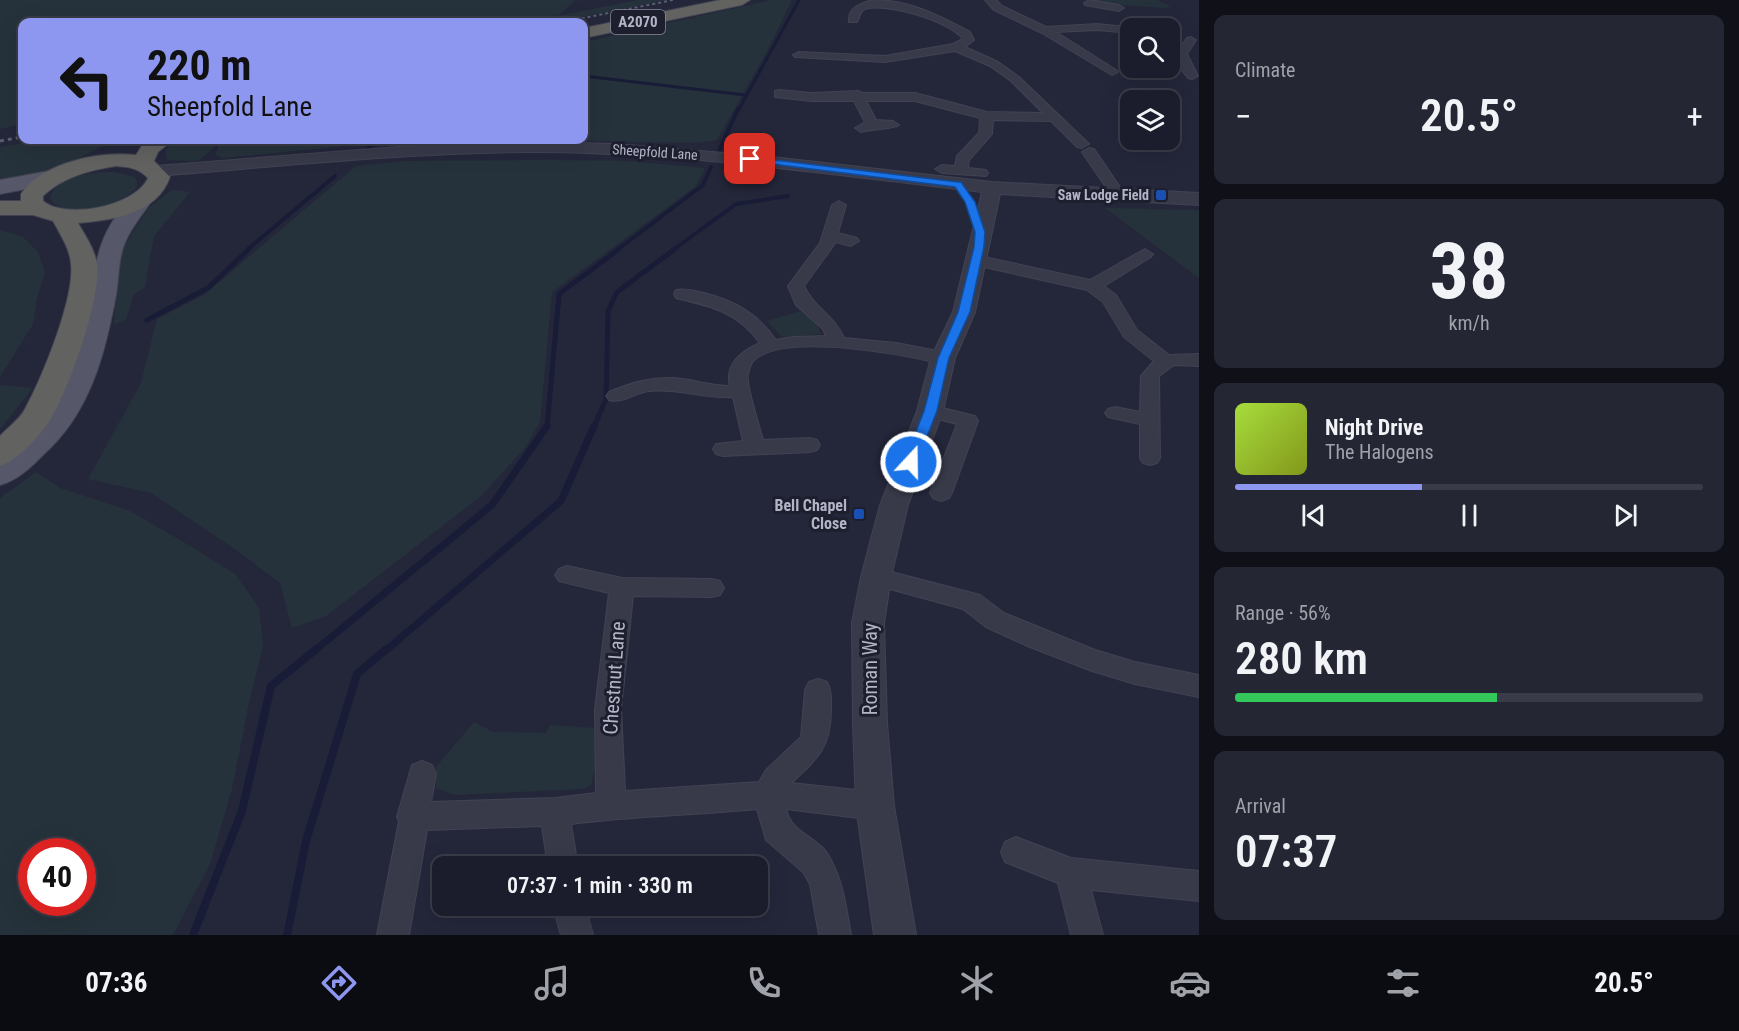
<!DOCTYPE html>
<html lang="en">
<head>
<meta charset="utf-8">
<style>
  :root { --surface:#1b1d2c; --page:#242634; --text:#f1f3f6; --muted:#a0a2a9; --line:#393b48; --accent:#8e97f0 }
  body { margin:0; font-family:"Roboto Condensed",sans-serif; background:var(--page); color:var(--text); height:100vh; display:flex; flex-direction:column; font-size:22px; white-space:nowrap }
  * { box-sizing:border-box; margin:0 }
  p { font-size:20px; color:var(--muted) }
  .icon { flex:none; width:33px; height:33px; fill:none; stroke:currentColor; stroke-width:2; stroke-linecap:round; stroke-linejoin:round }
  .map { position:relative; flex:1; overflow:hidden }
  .details { display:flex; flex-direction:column; gap:15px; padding:15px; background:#0f1018; width:540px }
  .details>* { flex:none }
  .guide { position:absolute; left:18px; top:18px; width:570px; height:126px; border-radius:12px; box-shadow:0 6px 24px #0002,0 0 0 2px var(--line); background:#8e97f0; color:#111; overflow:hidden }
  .fabs { position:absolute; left:1120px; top:18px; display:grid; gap:12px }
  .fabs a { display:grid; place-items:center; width:60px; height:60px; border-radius:12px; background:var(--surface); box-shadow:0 6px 24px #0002,0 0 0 2px var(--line); font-size:30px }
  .speed { position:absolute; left:18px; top:838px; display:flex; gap:12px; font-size:30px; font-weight:700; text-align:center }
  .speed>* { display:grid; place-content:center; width:78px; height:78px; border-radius:50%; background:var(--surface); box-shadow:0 6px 24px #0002,0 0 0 2px var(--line); line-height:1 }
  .speed .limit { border:9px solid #d22; background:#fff; color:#111 }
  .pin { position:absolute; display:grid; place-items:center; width:51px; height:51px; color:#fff; margin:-26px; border-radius:12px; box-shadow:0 3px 9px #0006 }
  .me { position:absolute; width:66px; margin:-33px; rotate:21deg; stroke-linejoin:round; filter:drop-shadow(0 0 4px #0008) }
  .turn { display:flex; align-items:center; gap:21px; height:126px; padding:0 30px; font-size:27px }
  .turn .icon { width:78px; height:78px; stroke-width:2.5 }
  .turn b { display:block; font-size:42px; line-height:51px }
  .big { font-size:45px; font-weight:600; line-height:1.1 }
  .details .tile { flex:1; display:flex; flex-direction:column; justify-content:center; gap:9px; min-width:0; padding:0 21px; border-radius:12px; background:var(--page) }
  .details .dial { align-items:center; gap:0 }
  .dial b { font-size:78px; line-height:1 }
  .song { display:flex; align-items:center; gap:18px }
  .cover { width:72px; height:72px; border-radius:9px; background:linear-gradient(135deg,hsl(80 70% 55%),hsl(70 70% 35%)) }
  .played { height:6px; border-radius:3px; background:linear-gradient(90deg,var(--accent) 40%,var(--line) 40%) }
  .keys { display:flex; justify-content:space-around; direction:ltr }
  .heat { display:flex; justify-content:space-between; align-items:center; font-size:33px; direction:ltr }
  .charge { height:9px; border-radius:4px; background:linear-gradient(90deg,#34c759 56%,var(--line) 0) }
  .trip { position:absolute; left:432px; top:856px; width:336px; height:60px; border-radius:12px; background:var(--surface); box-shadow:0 6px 24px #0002,0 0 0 2px var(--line); font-weight:600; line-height:60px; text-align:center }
  .menu { display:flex; height:96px; justify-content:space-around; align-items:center; background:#0b0c12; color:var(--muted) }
  .menu .icon { width:42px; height:42px }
  .menu .selected { color:var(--accent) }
  .menu b { font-size:27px; color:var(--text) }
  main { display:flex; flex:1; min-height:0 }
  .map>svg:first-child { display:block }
  .green { fill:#26323b; fill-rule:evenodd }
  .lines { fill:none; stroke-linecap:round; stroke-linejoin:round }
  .stream-far4 { stroke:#181c36; stroke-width:3 }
  .stream-far3 { stroke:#181c36; stroke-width:4 }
  .stream-far2 { stroke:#181c36; stroke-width:5 }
  .stream-far1 { stroke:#181c36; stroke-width:7 }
  .stream { stroke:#181c36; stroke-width:8 }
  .minor-casing { stroke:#414353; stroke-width:2 }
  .tertiary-casing { stroke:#414353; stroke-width:2 }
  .primary-casing { stroke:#414353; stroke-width:2 }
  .trunk-casing { stroke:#404252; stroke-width:2 }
  .minor { fill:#383a4a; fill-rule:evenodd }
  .tertiary { fill:#383a4a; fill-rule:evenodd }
  .primary { fill:#56586a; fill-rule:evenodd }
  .trunk { fill:#626260; fill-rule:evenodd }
  .rail-far1 { stroke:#5a5d71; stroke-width:2; stroke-dasharray:3 3; stroke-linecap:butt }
  .rail { stroke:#5a5d71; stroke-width:3; stroke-dasharray:4 4; stroke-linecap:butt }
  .route { fill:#1a73e8; stroke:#114b97; stroke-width:1.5 }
  .transit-dot { fill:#1a4fb4; stroke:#1d1f2f; stroke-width:2 }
  .labels { text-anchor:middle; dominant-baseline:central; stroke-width:6; stroke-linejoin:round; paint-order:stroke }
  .far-street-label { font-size:14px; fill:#b3b5c6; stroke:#1d1f2f }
  .far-poi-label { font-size:14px; font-weight:bold; fill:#b3b5c6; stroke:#1d1f2f; text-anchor:end }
  .shield { fill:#1d1f2f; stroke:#868899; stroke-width:1.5 }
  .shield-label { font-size:15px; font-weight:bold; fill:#b3b5c6 }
  .poi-label { font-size:16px; font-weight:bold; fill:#b3b5c6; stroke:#1d1f2f; text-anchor:end }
  .near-street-label { font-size:20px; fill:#b3b5c6; stroke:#1d1f2f }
</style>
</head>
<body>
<main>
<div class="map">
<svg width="1199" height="935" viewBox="0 0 1199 935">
  <rect width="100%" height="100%" fill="#24273a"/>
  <!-- green -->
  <g class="green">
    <path d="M 0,0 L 576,0 L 558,16 L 638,0 L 667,0 L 557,22 L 22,22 L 22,124 L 0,129 Z"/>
    <path d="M 772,0 L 792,0 L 766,53 L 717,140 L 694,143 L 546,140 L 584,140 L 584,42 Z"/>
    <path d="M 1086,0 L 1157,0 L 1171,6 L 1166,8 L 1115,5 Z"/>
    <path d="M 39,140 L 116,140 L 43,175 L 0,181 L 0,147 Z"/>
    <path d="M 181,140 L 493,140 L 386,142 L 223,158 L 215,155 L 220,143 L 198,161 L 167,160 L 165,149 Z"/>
    <path d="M 553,160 L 628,161 L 705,168 L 695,187 L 552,292 L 540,422 L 524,449 L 481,496 L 326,616 L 292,628 L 280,583 L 236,550 L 151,493 L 88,479 L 141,383 L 157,319 L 204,295 L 356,166 L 407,161 Z"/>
    <path d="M 115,172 L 134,177 L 137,181 L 137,187 C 123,205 63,223 50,198 C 57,174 96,172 115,172 Z"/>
    <path d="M 172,190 L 190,192 L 154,236 L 145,287 L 134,294 L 126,319 L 114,325 L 118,256 L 148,208 Z"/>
    <path d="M 1105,208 L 1199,210 L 1199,278 Z"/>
    <path d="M 0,230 L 23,237 L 38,252 L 45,272 L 37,299 L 33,324 L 0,377 Z"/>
    <path d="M 801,311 L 816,322 L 821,334 L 782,337 L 767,321 Z"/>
    <path d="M 0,385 L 33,388 L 0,429 Z"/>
    <path d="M 36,472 L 60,488 L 130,511 L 192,547 L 235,574 L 259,608 L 263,646 L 249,702 L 232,789 L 210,864 L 173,935 L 0,935 L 0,498 ZM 32,852 L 82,852 L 82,903 L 32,903 Z"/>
    <path d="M 474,722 L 493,732 L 546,733 L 550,725 L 595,728 L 597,760 L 591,785 L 582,789 L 455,795 L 436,788 L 436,767 Z"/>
  </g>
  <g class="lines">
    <!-- stream-far4 -->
    <g class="stream-far4">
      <path d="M 584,76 L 745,95"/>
      <path d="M 738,111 L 799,0"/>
    </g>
    <!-- stream-far3 -->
    <g class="stream-far3">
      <path d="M 366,150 L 378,140"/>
      <path d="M 717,155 L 738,109"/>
      <path d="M 247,250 L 335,176"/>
      <path d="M 617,250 L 703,185 L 711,167"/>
      <path d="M 673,250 L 736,204 L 788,196"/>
    </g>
    <!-- stream-far2 -->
    <g class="stream-far2">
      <path d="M 147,320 L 208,288 L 249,249"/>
      <path d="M 547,427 L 559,294 L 619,249"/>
      <path d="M 594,427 L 606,399 L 608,311 L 617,292 L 675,249"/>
    </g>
    <!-- stream-far1 -->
    <g class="stream-far1">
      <path d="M 313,652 L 492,505 L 547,426"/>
      <path d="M 384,652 L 561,501 L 594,426"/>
    </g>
    <!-- stream -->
    <g class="stream">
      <path d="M 193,935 L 242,811 L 271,686 L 315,650"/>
      <path d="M 287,935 L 306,841 L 357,674 L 385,650"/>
    </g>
    <defs>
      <g id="minor">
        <path d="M 873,0 C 909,0 939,15 970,32 L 974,40 L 965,47 L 998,62 L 1019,77 L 1089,144 L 1082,148 L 1077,147 L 1051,121 L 993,120 L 992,134 L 969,160 L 968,168 L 986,170 L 988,173 L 986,176 L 942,173 L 935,169 L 942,165 L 955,166 L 957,156 L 979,133 L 980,118 L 915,101 L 866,101 L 876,120 L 893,121 L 899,125 C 894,129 871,129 861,132 L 855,128 L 865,122 L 854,101 L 812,101 L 775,97 L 775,91 L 779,90 L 812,93 L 858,91 L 863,93 L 915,93 L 987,112 L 1043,113 L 1011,81 L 990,66 L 955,51 L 885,62 L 795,57 L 793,55 L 799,52 L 885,56 L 953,44 L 963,39 C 951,22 882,0 863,10 C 860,13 859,18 857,22 L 849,22 C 847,8 861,3 873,0 Z"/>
        <path d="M 985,0 L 996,0 L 1002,6 L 1046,27 L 1097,24 L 1135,28 L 1131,28 L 1131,33 L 1097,30 L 1056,32 L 1116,70 L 1118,72 L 1112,75 L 1042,33 L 994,10 Z"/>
        <path d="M 1089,0 L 1119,5 L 1124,8 L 1119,11 L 1085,5 L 1084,3 Z"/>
        <path d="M 1191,37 L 1196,40 L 1187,54 L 1198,76 L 1192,79 L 1188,78 L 1180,68 L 1175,54 L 1187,38 Z"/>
        <path d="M 1089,148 L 1094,149 L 1126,196 L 1124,199 L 1119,200 L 1112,196 L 1082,152 Z"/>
        <path d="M 839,201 L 846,205 L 838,233 L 857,238 L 859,241 L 851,246 L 836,242 L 804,286 C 813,307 835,316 844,338 L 896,343 L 943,352 L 949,354 L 952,358 L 949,362 L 943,364 C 905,355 783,331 753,361 C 751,364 749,370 748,374 C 745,383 760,428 763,440 L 810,438 L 817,440 L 820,445 L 817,450 L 810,452 L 723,456 L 716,454 L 713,449 L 716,444 L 743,441 L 733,397 C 704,399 678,388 649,391 C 635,392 624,404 609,400 L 606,396 L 609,392 C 631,383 650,377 673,378 C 692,379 710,386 730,386 C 724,364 742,351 760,343 C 738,312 711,306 676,298 L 674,294 L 676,290 C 685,288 694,291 704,293 C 735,301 757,313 776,340 L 793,337 L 826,336 L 823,329 L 796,305 L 788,286 L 820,243 L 832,205 Z"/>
        <path d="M 1145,249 L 1153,254 L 1151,257 L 1104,286 L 1116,295 L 1137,330 L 1169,355 L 1199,354 L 1199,366 L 1174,365 L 1159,376 L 1160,458 L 1157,463 L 1150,465 L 1143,463 L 1140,458 L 1140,424 L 1108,417 L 1105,413 L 1108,409 L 1115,407 L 1140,412 L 1141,376 L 1154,361 L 1124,337 L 1103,302 L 1087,290 L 975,265 L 967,260 L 975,255 L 1090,280 Z"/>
        <path d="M 930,405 L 975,416 L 978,421 L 952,493 L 949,498 L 941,501 L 933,498 L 930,493 L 957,424 L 923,415 L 920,411 L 923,407 Z"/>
        <path d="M 567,566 L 622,578 L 712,579 L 720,581 L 724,588 L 720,595 L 712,597 L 633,596 L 621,709 L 625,791 L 759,782 L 766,770 L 801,737 L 805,690 L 809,682 L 818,679 L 827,682 C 832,691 831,700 831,710 C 831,748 817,759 791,783 L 875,792 L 885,796 L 890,806 L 885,816 L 875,820 L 786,809 C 791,833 814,835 827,853 C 843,878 846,907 851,935 L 819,935 L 810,884 L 803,872 L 766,840 L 757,809 C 695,815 633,816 571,824 L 578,867 L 548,867 L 542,826 L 427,830 L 409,935 L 377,935 L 399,821 L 397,817 L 412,765 L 422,761 L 432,765 L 436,774 L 431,802 L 555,798 L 596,793 L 595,709 L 609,593 L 559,581 L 555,575 L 559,569 Z"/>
        <path d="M 876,568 L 980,595 L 1004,613 L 1095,650 L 1135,662 L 1199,675 L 1199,697 L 1135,684 L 1092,671 L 1030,647 L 986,627 L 963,609 L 868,583 L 864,577 L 868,571 Z"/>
        <path d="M 1016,837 L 1071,858 L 1199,871 L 1199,901 L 1091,890 L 1103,935 L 1071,935 L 1058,883 L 1005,862 L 1001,852 L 1005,842 Z"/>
        <path d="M 553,906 L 585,906 L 593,935 L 561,935 Z"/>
      </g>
      <path id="tertiary" d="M 539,142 L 615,144 L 772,157 L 992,182 L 1199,193 L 1199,205 L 1000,194 L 975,312 L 955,358 L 943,411 L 908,505 L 891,577 L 884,623 L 887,723 L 894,806 L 916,935 L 874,935 L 856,806 L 853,723 L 852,623 L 861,577 L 880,505 L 917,411 L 931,358 L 953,312 L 982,192 C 835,175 688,153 540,152 C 412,152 284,166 156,176 L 150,175 L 147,171 L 150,167 L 156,166 L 398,147 Z"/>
      <g id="primary">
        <path d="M 49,171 L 57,173 L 60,178 L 57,183 L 0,194 L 0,180 Z"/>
        <path d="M 142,192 L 150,194 L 153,199 C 143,214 131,227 124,245 C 118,261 119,278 116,295 C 105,354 90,413 44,454 C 31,467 18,480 0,485 L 0,457 C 20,442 43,425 55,402 C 70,373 78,338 87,307 C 97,269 94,246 119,212 C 125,203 131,195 142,192 Z"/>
      </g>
      <g id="trunk">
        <path d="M 720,0 L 750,0 L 742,5 L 584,38 L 584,28 Z"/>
        <path d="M 149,140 L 173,140 L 158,152 L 154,161 L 170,177 C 157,214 113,220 78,223 C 85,235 95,250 97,264 C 101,299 70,386 52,417 C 43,433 17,461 0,466 L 0,436 C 8,427 20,419 25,409 C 42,378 75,298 71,264 C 70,249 60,234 53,221 L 33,215 L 0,215 L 0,201 L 21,201 L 21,194 C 43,162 99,151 136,155 L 143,144 ZM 116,166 C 129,167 138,168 148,178 C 136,206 66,220 43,201 L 43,196 C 63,177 90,170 116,166 Z"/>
      </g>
    </defs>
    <!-- minor casing -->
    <use href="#minor" class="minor-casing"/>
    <!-- tertiary casing -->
    <use href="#tertiary" class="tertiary-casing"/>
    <!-- primary casing -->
    <use href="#primary" class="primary-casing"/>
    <!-- trunk casing -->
    <use href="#trunk" class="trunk-casing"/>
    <!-- minor -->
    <use href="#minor" class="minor"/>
    <!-- tertiary -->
    <use href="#tertiary" class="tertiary"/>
    <!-- primary -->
    <use href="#primary" class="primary"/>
    <!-- trunk -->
    <use href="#trunk" class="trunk"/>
    <!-- rail-far1 -->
    <path class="rail-far1" d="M 564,22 L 673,0"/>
    <!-- rail -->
    <path class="rail" d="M 0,141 L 22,137"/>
  </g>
  <!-- route -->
  <path class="route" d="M 750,157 L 958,182 L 961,182 L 975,202 L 985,232 L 984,247 L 970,312 L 949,358 L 937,411 L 916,465 L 911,467 L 904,462 L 924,411 L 938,358 L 958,312 L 974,247 L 975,232 L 965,202 L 955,187 L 747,161 L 746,159 Z"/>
  <!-- markers -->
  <g class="transit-dot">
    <rect x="1155" y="189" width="12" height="12" rx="3"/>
    <rect x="853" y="508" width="12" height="12" rx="3"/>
  </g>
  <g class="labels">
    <!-- far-street labels -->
    <g class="far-street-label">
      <text transform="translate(655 152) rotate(4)">Sheepfold Lane</text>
    </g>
    <!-- far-poi labels -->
    <g class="far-poi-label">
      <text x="1149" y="195">Saw Lodge Field</text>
    </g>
    <!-- shield labels -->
    <rect class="shield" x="611" y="10" width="54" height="24" rx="4.5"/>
    <g class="shield-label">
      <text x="638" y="22">A2070</text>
    </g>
    <!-- poi labels -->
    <g class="poi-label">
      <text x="847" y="505">Bell Chapel<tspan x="847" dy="18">Close</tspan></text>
    </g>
    <!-- near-street labels -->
    <g class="near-street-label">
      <text transform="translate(870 669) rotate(-90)">Roman Way</text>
      <text transform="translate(614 678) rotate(-86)">Chestnut Lane</text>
    </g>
  </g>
</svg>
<div class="fabs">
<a><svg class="icon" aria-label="search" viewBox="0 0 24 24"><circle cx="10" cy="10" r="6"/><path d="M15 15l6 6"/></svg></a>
<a><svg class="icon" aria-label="layers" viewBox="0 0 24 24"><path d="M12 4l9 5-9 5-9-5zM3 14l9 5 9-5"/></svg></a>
</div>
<div class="speed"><div class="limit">40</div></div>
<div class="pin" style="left:750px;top:159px;background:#d93025"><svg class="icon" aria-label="arrive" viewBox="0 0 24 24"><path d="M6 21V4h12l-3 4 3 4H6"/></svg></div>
<svg class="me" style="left:911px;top:462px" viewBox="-20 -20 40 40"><circle r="17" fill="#1a73e8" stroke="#fff" stroke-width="3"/><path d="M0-11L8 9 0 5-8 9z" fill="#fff"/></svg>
<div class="trip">07:37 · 1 min · 330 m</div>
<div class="guide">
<div class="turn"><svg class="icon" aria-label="left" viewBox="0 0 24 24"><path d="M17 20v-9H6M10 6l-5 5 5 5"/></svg><div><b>220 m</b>Sheepfold Lane</div></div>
</div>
</div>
<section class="details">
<div class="tile"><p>Climate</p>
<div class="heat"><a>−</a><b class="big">20.5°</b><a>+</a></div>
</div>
<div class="tile dial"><b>38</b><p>km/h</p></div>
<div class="tile">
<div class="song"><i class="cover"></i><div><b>Night Drive</b><p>The Halogens</p></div></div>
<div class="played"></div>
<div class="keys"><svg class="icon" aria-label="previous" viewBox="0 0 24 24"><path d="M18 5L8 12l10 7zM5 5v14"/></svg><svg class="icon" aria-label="pause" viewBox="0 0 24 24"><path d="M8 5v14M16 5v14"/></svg><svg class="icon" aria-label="next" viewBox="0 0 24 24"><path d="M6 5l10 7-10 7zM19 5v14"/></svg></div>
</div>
<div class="tile"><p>Range · 56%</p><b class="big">280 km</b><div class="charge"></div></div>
<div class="tile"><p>Arrival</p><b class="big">07:37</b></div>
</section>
</main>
<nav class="menu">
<b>07:36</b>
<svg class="icon selected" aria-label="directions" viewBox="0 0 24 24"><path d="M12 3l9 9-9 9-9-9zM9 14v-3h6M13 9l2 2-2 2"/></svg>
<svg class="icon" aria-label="music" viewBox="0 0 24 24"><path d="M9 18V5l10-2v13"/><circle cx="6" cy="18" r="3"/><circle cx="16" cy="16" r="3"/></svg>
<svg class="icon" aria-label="phone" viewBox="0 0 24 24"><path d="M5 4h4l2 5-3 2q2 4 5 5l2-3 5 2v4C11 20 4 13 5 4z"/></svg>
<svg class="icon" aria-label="climate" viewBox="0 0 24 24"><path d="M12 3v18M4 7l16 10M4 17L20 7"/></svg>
<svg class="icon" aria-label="car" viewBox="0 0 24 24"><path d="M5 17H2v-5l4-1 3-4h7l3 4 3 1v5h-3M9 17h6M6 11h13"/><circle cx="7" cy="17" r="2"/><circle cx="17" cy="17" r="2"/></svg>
<svg class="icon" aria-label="filters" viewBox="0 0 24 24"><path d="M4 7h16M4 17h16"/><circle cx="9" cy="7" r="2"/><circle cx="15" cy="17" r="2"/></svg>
<b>20.5°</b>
</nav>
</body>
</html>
